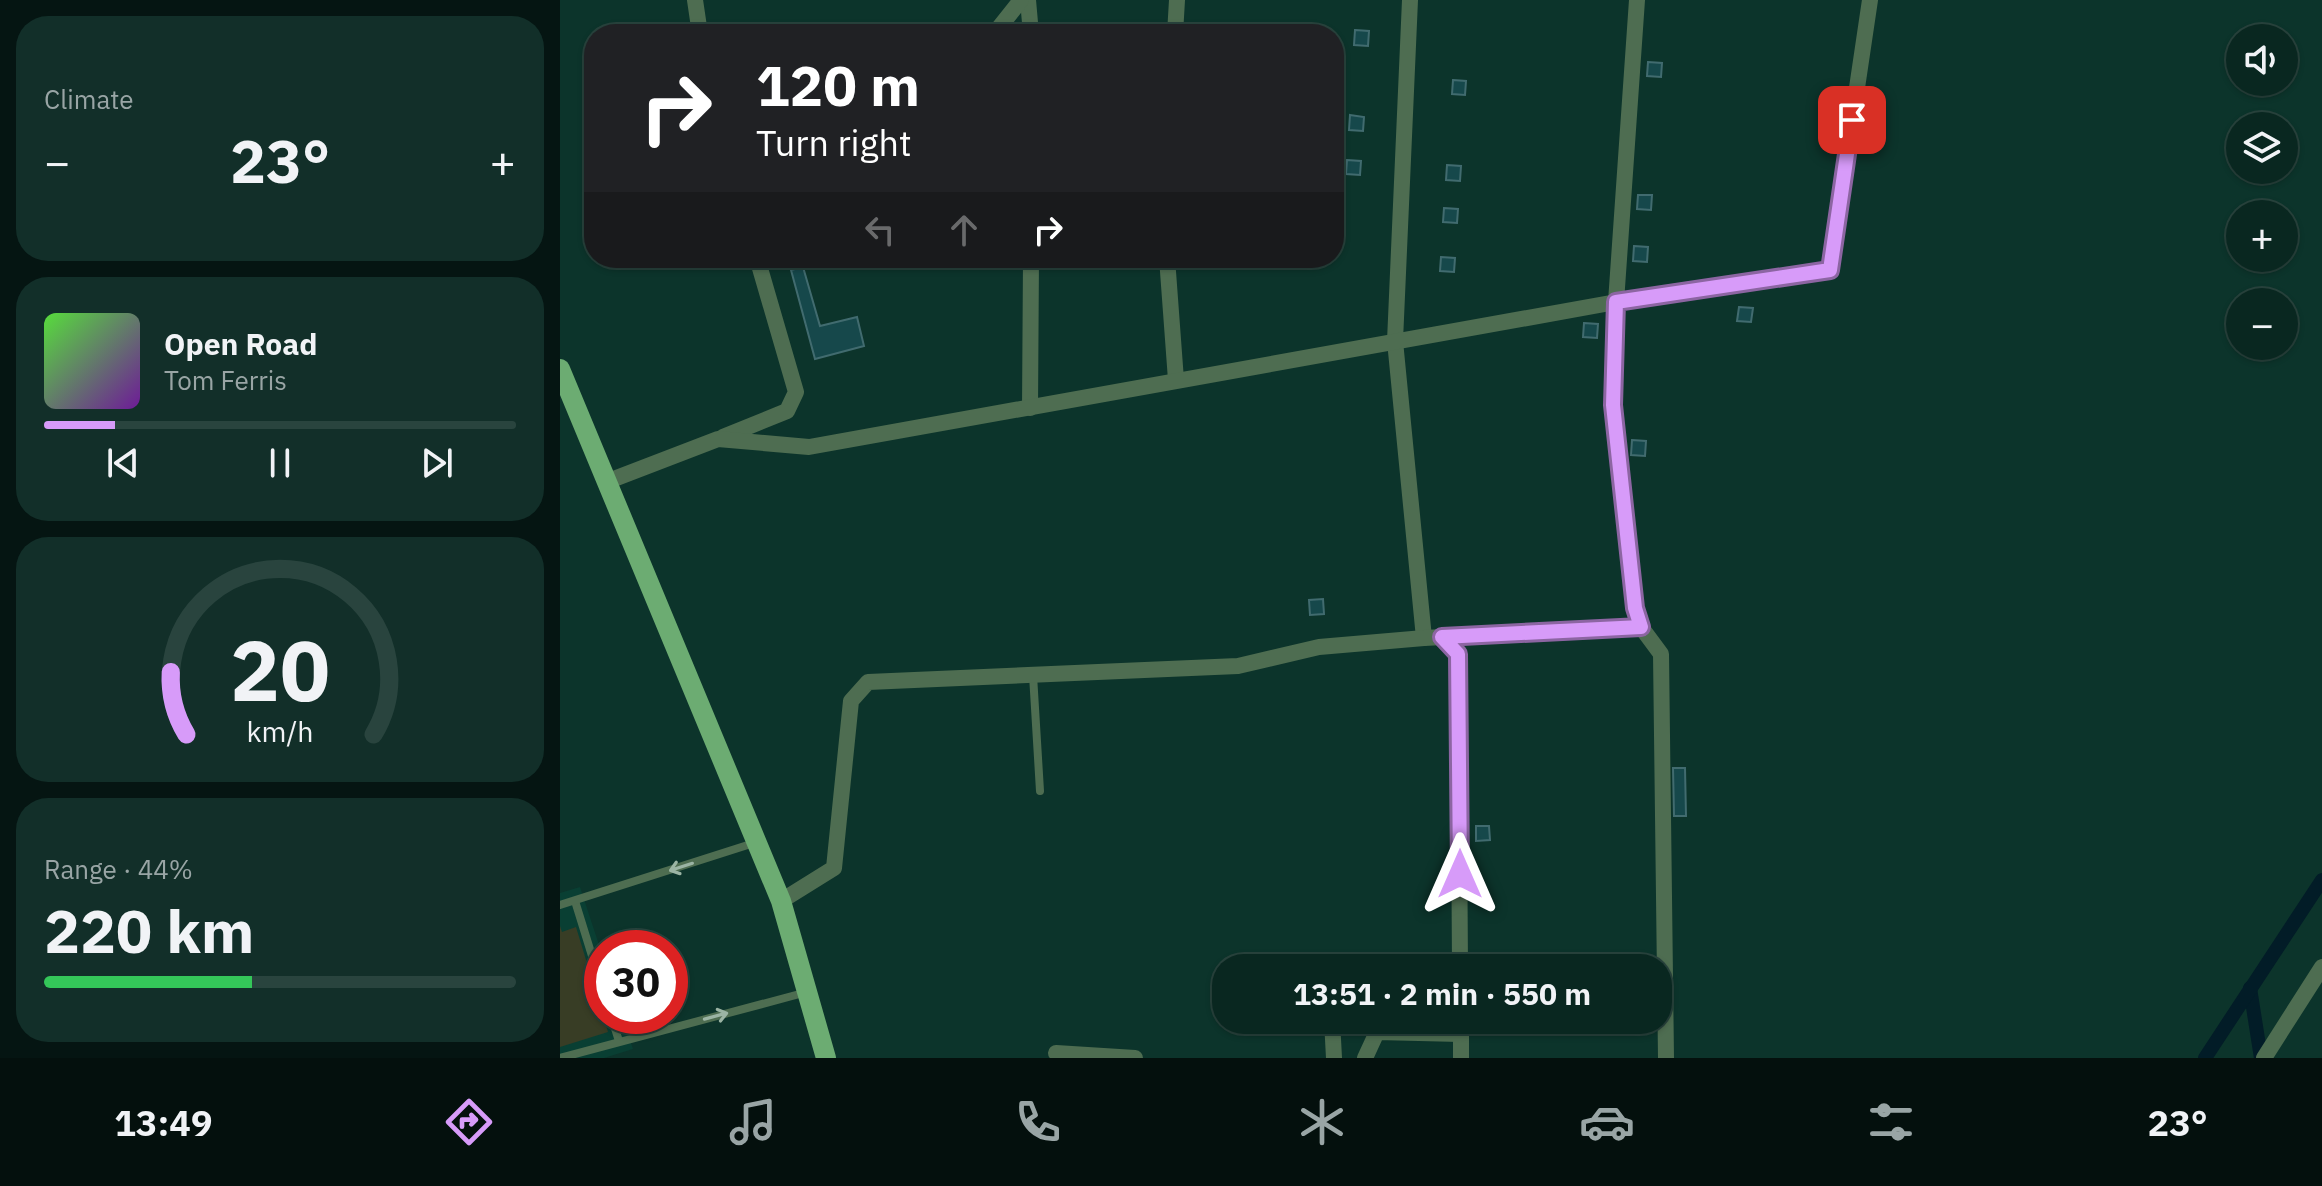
<!DOCTYPE html>
<html lang="en">
<head>
<meta charset="utf-8">
<style>
  :root { --surface:#092720; --page:#122f29; --text:#f1f3f6; --muted:#99a5a5; --line:#29443e; --accent:#d79bf9 }
  body { margin:0; font-family:"IBM Plex Sans",sans-serif; background:var(--page); color:var(--text); height:100vh; display:flex; flex-direction:column; font-size:30px; white-space:nowrap }
  * { box-sizing:border-box; margin:0 }
  p { font-size:26px; color:var(--muted) }
  .icon { flex:none; width:44px; height:44px; fill:none; stroke:currentColor; stroke-width:2; stroke-linecap:round; stroke-linejoin:round }
  .map { position:relative; flex:1; overflow:hidden }
  .details { display:flex; flex-direction:column; gap:16px; padding:16px; background:#051512; width:560px }
  .details>* { flex:none }
  .banner { position:absolute; left:24px; top:24px; width:760px; height:244px; border-radius:32px; box-shadow:0 2px 6px #0004,0 0 0 2px var(--line); background:#202124; color:#fff; overflow:hidden }
  .tools { position:absolute; left:1666px; top:24px; display:grid; gap:16px }
  .tools a { display:grid; place-items:center; width:72px; height:72px; border-radius:50%; background:var(--surface); box-shadow:0 2px 6px #0004,0 0 0 2px var(--line); font-size:40px }
  .speed { position:absolute; left:24px; top:930px; display:flex; gap:16px; font-size:40px; font-weight:700; text-align:center }
  .speed>* { display:grid; place-content:center; width:104px; height:104px; border-radius:50%; background:var(--surface); box-shadow:0 2px 6px #0004,0 0 0 2px var(--line); line-height:1 }
  .speed .limit { border:12px solid #d22; background:#fff; color:#111 }
  .pin { position:absolute; display:grid; place-items:center; width:68px; height:68px; color:#fff; margin:-34px; border-radius:16px; box-shadow:0 4px 12px #0006 }
  .me { position:absolute; width:88px; margin:-44px; rotate:0deg; stroke-linejoin:round; filter:drop-shadow(0 0 6px #0008) }
  .turn { display:flex; align-items:center; gap:28px; height:168px; padding:0 40px; font-size:36px }
  .turn .icon { width:104px; height:104px; stroke-width:2.5 }
  .turn b { display:block; font-size:56px; line-height:68px }
  .lanes { display:flex; align-items:center; height:76px; padding:0 40px; background:#0003; justify-content:center; gap:40px; direction:ltr }
  .lanes .off { opacity:.35 }
  .big { font-size:60px; font-weight:700; line-height:1.1 }
  .details .card { flex:1; display:flex; flex-direction:column; justify-content:center; gap:12px; min-width:0; padding:0 28px; border-radius:32px; background:var(--page) }
  .details .dial { align-items:center; gap:0 }
  .dial svg { height:208px; overflow:visible; fill:none; stroke:var(--line); stroke-width:7; stroke-linecap:round; text-anchor:middle }
  .dial text { fill:var(--text); stroke:none }
  .song { display:flex; align-items:center; gap:24px }
  .cover { width:96px; height:96px; border-radius:12px; background:linear-gradient(135deg,hsl(110 70% 55%),hsl(280 70% 35%)) }
  .played { height:8px; border-radius:4px; background:linear-gradient(90deg,var(--accent) 15%,var(--line) 15%) }
  .keys { display:flex; justify-content:space-around; direction:ltr }
  .heat { display:flex; justify-content:space-between; align-items:center; font-size:44px; direction:ltr }
  .charge { height:12px; border-radius:6px; background:linear-gradient(90deg,#34c759 44%,var(--line) 0) }
  .trip { position:absolute; left:652px; top:954px; width:460px; height:80px; border-radius:32px; background:var(--surface); box-shadow:0 2px 6px #0004,0 0 0 2px var(--line); font-weight:700; line-height:80px; text-align:center }
  .dock { display:flex; height:128px; justify-content:space-around; align-items:center; background:#04100d; color:var(--muted) }
  .dock .icon { width:56px; height:56px }
  .dock .current { color:var(--accent) }
  .dock b { font-size:36px; color:var(--text) }
  main { display:flex; flex:1; min-height:0 }
  .map>svg:first-child { display:block }
  .built { fill:#093f33 }
  .green { fill:#383d25 }
  .lines { fill:none; stroke-linecap:round; stroke-linejoin:round }
  .canal { stroke:#021c27; stroke-width:14 }
  .building { fill:#16484b; stroke:#416b6f; stroke-width:2 }
  .lane { stroke:#4e6d51; stroke-width:8 }
  .street { stroke:#4e6d51; stroke-width:16 }
  .primary { stroke:#6cac72; stroke-width:20 }
  .oneway { stroke:#9bb4a4 }
  .route-casing { stroke:#8c65a2; stroke-width:20 }
  .route { stroke:#d79bf9; stroke-width:14 }
</style>
</head>
<body>
<main>
<section class="details">
<div class="card"><p>Climate</p>
<div class="heat"><a>−</a><b class="big">23°</b><a>+</a></div>
</div>
<div class="card">
<div class="song"><i class="cover"></i><div><b>Open Road</b><p>Tom Ferris</p></div></div>
<div class="played"></div>
<div class="keys"><svg class="icon" aria-label="previous" viewBox="0 0 24 24"><path d="M18 5L8 12l10 7zM5 5v14"/></svg><svg class="icon" aria-label="pause" viewBox="0 0 24 24"><path d="M8 5v14M16 5v14"/></svg><svg class="icon" aria-label="next" viewBox="0 0 24 24"><path d="M6 5l10 7-10 7zM19 5v14"/></svg></div>
</div>
<div class="card dial"><svg viewBox="0 0 100 80">
<path d="M14 69A42 42 0 1 1 86 69"/>
<path d="M14 69A42 42 0 0 1 8 45" stroke="#d79bf9"/>
<text x="50" y="56" font-size="32" font-weight="700">20</text>
<text x="50" y="72" font-size="11">km/h</text>
</svg></div>
<div class="card"><p>Range · 44%</p><b class="big">220 km</b><div class="charge"></div></div>
</section>
<div class="map">
<svg width="1762" height="1058" viewBox="0 0 1762 1058">
  <rect width="100%" height="100%" fill="#0c342b"/>
  <!-- built -->
  <path class="built" d="M 20,887 L 42,954 L 42,1016 L 62,1016 L 73,1049 L 44,1058 L 0,1058 L 0,893 Z"/>
  <!-- green -->
  <path class="green" d="M 0,926 L 2,932 L 16,927 L 48,1032 L 0,1047 Z"/>
  <g class="lines">
    <!-- canal -->
    <g class="canal">
      <path d="M 1690,988 L 1701,1058"/>
      <path d="M 1645,1058 L 1762,880"/>
    </g>
  </g>
  <!-- building -->
  <g class="building">
    <path d="M 795,30 L 809,31 L 808,46 L 794,45 Z"/>
    <path d="M 1088,62 L 1102,63 L 1101,77 L 1087,76 Z"/>
    <path d="M 893,80 L 906,81 L 905,95 L 892,94 Z"/>
    <path d="M 790,115 L 804,117 L 803,131 L 789,130 Z"/>
    <path d="M 787,160 L 801,161 L 800,175 L 786,174 Z"/>
    <path d="M 887,165 L 901,166 L 900,181 L 886,180 Z"/>
    <path d="M 1078,195 L 1092,195 L 1091,210 L 1077,209 Z"/>
    <path d="M 884,208 L 898,209 L 897,223 L 883,222 Z"/>
    <path d="M 1074,246 L 1088,247 L 1087,262 L 1073,261 Z"/>
    <path d="M 881,257 L 895,258 L 894,272 L 880,271 Z"/>
    <path d="M 243,267 L 260,326 L 297,317 L 304,346 L 255,359 L 231,270 Z"/>
    <path d="M 1179,307 L 1193,308 L 1191,322 L 1177,321 Z"/>
    <path d="M 1024,323 L 1038,324 L 1037,338 L 1023,337 Z"/>
    <path d="M 1072,440 L 1086,441 L 1085,456 L 1071,455 Z"/>
    <path d="M 763,599 L 764,614 L 750,615 L 749,600 Z"/>
    <path d="M 1113,768 L 1125,768 L 1126,816 L 1114,816 Z"/>
    <path d="M 916,826 L 929,826 L 930,840 L 916,841 Z"/>
  </g>
  <g class="lines">
    <!-- lane -->
    <g class="lane">
      <path d="M 473,675 L 480,791"/>
      <path d="M 15,901 L 42,988"/>
      <path d="M 0,905 L 194,843"/>
      <path d="M 51,1016 L 59,1041"/>
      <path d="M 0,1058 L 247,992"/>
    </g>
    <!-- street -->
    <g class="street">
      <path d="M 135,0 L 140,34"/>
      <path d="M 468,0 L 471,34"/>
      <path d="M 850,0 L 835,341 L 864,638"/>
      <path d="M 1077,0 L 1056,302 L 1053,405 L 1075,608 L 1081,627 L 1101,654 L 1106,1058"/>
      <path d="M 434,34 L 461,0"/>
      <path d="M 615,34 L 617,0"/>
      <path d="M 607,258 L 616,380"/>
      <path d="M 470,408 L 471,258"/>
      <path d="M 163,437 L 227,411 L 236,392 L 197,258"/>
      <path d="M 46,482 L 158,439 L 249,447 L 1056,302 L 1270,270 L 1310,0"/>
      <path d="M 882,637 L 898,654 L 900,968"/>
      <path d="M 221,901 L 274,868 L 291,701 L 308,682 L 678,666 L 759,647 L 864,638 L 1081,627"/>
      <path d="M 772,1020 L 774,1058"/>
      <path d="M 901,1020 L 901,1058"/>
      <path d="M 496,1053 L 575,1058"/>
      <path d="M 805,1058 L 817,1032 L 901,1034"/>
      <path d="M 1704,1058 L 1762,967"/>
    </g>
    <!-- primary -->
    <path class="primary" d="M 0,369 L 221,901 L 266,1058"/>
  </g>
  <!-- one-way arrows -->
  <defs><path id="oneway-shaft" d="M-6 0H5M1.5-3L5.5 0L1.5 3" fill="none" stroke-width="1.6" stroke-linecap="round" stroke-linejoin="round" transform="scale(2)"/></defs>
  <g class="oneway">
    <use href="#oneway-shaft" transform="translate(121 867) rotate(162)"/>
    <use href="#oneway-shaft" transform="translate(156 1016) rotate(-15)"/>
  </g>
  <g class="lines">
    <defs>
      <path id="route" d="M 900,874 L 898,654 L 882,637 L 1081,627 L 1075,608 L 1053,405 L 1056,302 L 1270,270 L 1292,120"/>
    </defs>
    <!-- route casing -->
    <use href="#route" class="route-casing"/>
    <!-- route -->
    <use href="#route" class="route"/>
  </g>
</svg>
<div class="tools">
<a><svg class="icon" aria-label="sound" viewBox="0 0 24 24"><path d="M4 9h4l5-4v14l-5-4H4zM17 9q2 3 0 6"/></svg></a>
<a><svg class="icon" aria-label="layers" viewBox="0 0 24 24"><path d="M12 4l9 5-9 5-9-5zM3 14l9 5 9-5"/></svg></a>
<a>+</a>
<a>−</a>
</div>
<div class="speed"><div class="limit">30</div></div>
<div class="pin" style="left:1292px;top:120px;background:#d93025"><svg class="icon" aria-label="arrive" viewBox="0 0 24 24"><path d="M6 21V4h12l-3 4 3 4H6"/></svg></div>
<svg class="me" style="left:900px;top:874px" viewBox="-20 -20 40 40"><path d="M0-17L14 15 0 8-14 15z" fill="#d79bf9" stroke="#fff" stroke-width="4"/></svg>
<div class="trip">13:51 · 2 min · 550 m</div>
<div class="banner">
<div class="turn"><svg class="icon" aria-label="right" viewBox="0 0 24 24"><path d="M7 20v-9h11M14 6l5 5-5 5"/></svg><div><b>120 m</b>Turn right</div></div>
<div class="lanes"><svg class="icon off" aria-label="left" viewBox="0 0 24 24"><path d="M17 20v-9H6M10 6l-5 5 5 5"/></svg><svg class="icon off" aria-label="ahead" viewBox="0 0 24 24"><path d="M12 20V5M6 11l6-6 6 6"/></svg><svg class="icon" aria-label="right" viewBox="0 0 24 24"><path d="M7 20v-9h11M14 6l5 5-5 5"/></svg></div>
</div>
</div>
</main>
<nav class="dock">
<b>13:49</b>
<svg class="icon current" aria-label="directions" viewBox="0 0 24 24"><path d="M12 3l9 9-9 9-9-9zM9 14v-3h6M13 9l2 2-2 2"/></svg>
<svg class="icon" aria-label="music" viewBox="0 0 24 24"><path d="M9 18V5l10-2v13"/><circle cx="6" cy="18" r="3"/><circle cx="16" cy="16" r="3"/></svg>
<svg class="icon" aria-label="phone" viewBox="0 0 24 24"><path d="M5 4h4l2 5-3 2q2 4 5 5l2-3 5 2v4C11 20 4 13 5 4z"/></svg>
<svg class="icon" aria-label="climate" viewBox="0 0 24 24"><path d="M12 3v18M4 7l16 10M4 17L20 7"/></svg>
<svg class="icon" aria-label="car" viewBox="0 0 24 24"><path d="M5 17H2v-5l4-1 3-4h7l3 4 3 1v5h-3M9 17h6M6 11h13"/><circle cx="7" cy="17" r="2"/><circle cx="17" cy="17" r="2"/></svg>
<svg class="icon" aria-label="filters" viewBox="0 0 24 24"><path d="M4 7h16M4 17h16"/><circle cx="9" cy="7" r="2"/><circle cx="15" cy="17" r="2"/></svg>
<b>23°</b>
</nav>
</body>
</html>
